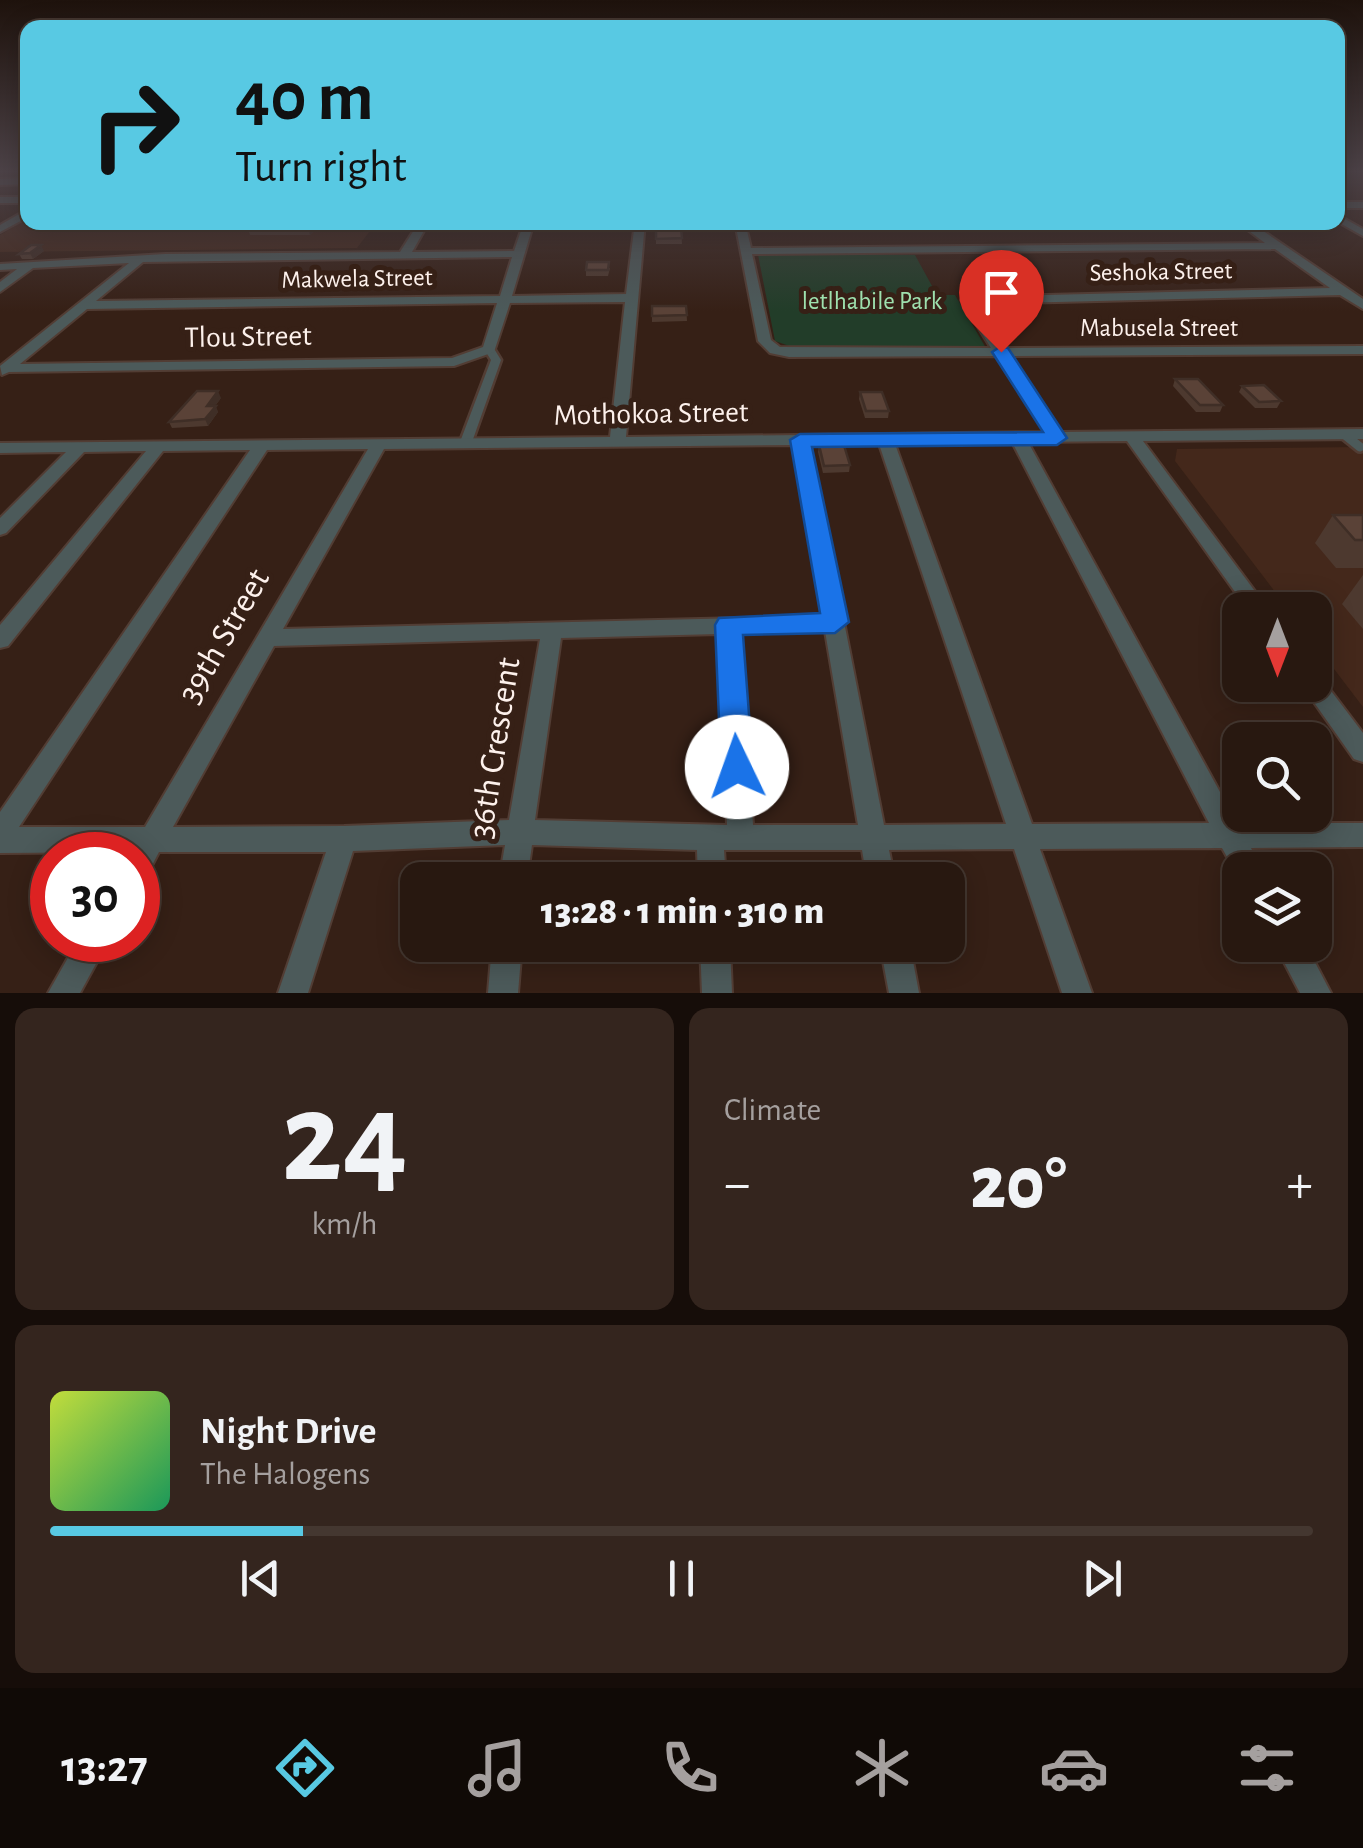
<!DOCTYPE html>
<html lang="en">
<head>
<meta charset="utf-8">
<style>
  :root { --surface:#281810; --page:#34251e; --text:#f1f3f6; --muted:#a5a09f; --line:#443730; --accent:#58c9e3 }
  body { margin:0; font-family:"Alegreya Sans",sans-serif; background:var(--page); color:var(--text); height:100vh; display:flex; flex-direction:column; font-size:38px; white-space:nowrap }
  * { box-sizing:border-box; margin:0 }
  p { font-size:32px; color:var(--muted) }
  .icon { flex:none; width:55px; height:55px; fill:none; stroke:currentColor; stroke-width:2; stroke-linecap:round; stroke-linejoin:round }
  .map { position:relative; height:993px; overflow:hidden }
  .details { display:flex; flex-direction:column; gap:15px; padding:15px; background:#160d09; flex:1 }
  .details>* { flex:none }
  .top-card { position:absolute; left:20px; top:20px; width:1325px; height:210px; border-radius:20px; box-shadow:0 5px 25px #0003,0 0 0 2px var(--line); background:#58c9e3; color:#111; overflow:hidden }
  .needle { width:65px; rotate:180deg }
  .buttons { position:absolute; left:1222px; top:592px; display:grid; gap:20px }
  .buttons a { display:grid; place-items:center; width:110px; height:110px; border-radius:20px; background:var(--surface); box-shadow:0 5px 25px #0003,0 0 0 2px var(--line); font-size:50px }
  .speed { position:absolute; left:30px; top:832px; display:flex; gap:20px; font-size:50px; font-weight:700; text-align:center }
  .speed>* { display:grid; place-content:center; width:130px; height:130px; border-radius:50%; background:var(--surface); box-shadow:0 5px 25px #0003,0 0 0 2px var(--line); line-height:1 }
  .speed .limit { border:15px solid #d22; background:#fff; color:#111 }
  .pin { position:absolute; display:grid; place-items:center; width:85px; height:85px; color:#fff; margin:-102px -42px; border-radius:50% 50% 50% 0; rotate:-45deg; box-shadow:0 0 10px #0007 }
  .pin .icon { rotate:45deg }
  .me { position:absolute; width:110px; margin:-55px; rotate:357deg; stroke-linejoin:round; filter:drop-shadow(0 0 8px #0008) }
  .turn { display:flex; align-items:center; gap:35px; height:210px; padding:0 50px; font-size:45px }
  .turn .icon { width:130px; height:130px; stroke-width:2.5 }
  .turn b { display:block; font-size:70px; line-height:85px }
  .big { font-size:75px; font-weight:800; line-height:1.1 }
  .details .widget { flex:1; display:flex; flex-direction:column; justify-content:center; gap:15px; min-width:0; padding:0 35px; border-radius:20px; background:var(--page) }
  .details .dial { align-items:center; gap:0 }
  .dial b { font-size:130px; line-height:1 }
  .song { display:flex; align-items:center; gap:30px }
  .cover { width:120px; height:120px; border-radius:15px; background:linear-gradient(135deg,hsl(70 70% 55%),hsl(150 70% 35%)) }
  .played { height:10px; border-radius:5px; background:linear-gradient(90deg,var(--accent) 20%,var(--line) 20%) }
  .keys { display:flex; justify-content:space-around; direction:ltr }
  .heat { display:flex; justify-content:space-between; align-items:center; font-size:55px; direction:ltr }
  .details .tiles { flex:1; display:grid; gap:15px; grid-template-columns:1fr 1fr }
  .widget:last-child { grid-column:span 2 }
  .trip { position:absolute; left:400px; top:862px; width:565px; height:100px; border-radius:20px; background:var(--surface); box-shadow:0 5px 25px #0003,0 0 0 2px var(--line); font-weight:800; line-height:100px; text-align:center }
  .menu { display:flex; height:160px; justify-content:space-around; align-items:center; background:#100a06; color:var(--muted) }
  .menu .icon { width:70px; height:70px }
  .menu .current { color:var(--accent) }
  .menu b { font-size:45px; color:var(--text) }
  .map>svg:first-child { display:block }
  .built { fill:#44281b }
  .green { fill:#223d29 }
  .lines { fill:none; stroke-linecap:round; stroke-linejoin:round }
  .service-casing { stroke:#523d34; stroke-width:14 }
  .pedestrian-casing { stroke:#523d34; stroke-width:5 }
  .minor-casing { stroke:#523d34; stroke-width:4 }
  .service { stroke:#4c5a5a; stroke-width:9 }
  .pedestrian { fill:#4c5a5a; fill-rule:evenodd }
  .minor { fill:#4c5a5a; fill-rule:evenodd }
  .wall { fill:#4d392f }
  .shaded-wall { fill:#3f2e26 }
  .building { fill:#5a4237; stroke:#3f2e26; stroke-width:2.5 }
  .route { fill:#1a73e8; stroke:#114b97; stroke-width:2.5 }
  .labels { text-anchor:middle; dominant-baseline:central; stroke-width:10; stroke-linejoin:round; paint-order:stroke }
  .far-street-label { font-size:25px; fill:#fdf1ec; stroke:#362016 }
  .far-park-label { font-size:25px; fill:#9ee0ae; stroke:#362016 }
  .street-label { font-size:30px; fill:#fdf1ec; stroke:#362016 }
  .near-street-label { font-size:35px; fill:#fdf1ec; stroke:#362016 }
</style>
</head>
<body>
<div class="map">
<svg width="1363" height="993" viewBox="0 0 1363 993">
  <rect width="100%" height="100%" fill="#362016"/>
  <!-- built -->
  <g class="built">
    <path d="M 27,219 L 28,222 L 376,223 L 357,248 L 0,252 L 0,235 Z"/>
    <path d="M 1363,447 L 1363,707 L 1315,644 L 1315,610 L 1289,610 L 1175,461 L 1177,449 Z"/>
  </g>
  <!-- green -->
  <path class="green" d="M 758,255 L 915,255 L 937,295 L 955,295 L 986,348 L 795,348 L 775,341 Z"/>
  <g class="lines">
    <defs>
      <path id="service" d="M 1345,435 L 1360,447"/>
      <path id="pedestrian" d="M 489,346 L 493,347 L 501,360 L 472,442 L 466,446 L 462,445 L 460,442 L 491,360 L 484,349 Z"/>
      <g id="minor">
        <path d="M 28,178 L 28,184 L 0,185 L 0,179 Z"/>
        <rect x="0" y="197" width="28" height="6"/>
        <rect x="1338" y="202" width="25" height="6"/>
        <path d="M 28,209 L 28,217 L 0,232 L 0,225 Z"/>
        <path d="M 1338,215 L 1363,229 L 1363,236 L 1338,222 Z"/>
        <path d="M 419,222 L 429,222 L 412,252 L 514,251 L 524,222 L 534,222 L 512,296 L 626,294 L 635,222 L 645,222 L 626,437 L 1045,432 L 997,356 L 789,357 L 770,353 L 758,341 L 735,222 L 745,222 L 751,248 L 1265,243 L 1237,222 L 1250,222 L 1363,299 L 1363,309 L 1340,295 L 976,304 L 1005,348 L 1363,346 L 1363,354 L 1010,356 L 1061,432 L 1363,429 L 1363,439 L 1143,441 L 1269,610 L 1248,610 L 1127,441 L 1028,442 L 1237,823 L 1363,823 L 1363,847 L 1251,848 L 1262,870 L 1240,870 L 1240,880 L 1222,848 L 1040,849 L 1092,993 L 1062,993 L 1014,849 L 889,850 L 895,880 L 867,880 L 862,850 L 724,850 L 726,880 L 698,880 L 697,850 L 532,845 L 527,880 L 499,880 L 505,845 L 353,851 L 308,993 L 278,993 L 326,852 L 159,852 L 148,873 L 138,877 L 138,855 L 128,855 L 130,852 L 0,853 L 0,812 L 250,450 L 163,451 L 8,646 L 0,648 L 0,625 L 146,451 L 84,452 L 6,533 L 0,535 L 0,518 L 66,452 L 0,453 L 0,443 L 610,437 L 625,302 L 510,303 L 494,352 L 454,366 L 9,372 L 2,375 L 0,366 L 129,263 L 33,268 L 0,292 L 0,282 L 17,269 L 0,270 L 0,264 L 165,254 L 400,252 ZM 1275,249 L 1330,288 L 963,297 L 961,300 L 991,348 L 780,347 L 771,340 L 752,254 ZM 512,257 L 500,296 L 96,301 L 143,262 ZM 497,303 L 483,347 L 452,358 L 20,364 L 87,309 ZM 1012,442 L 1209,823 L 1032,824 L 895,444 ZM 809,444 L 879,444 L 1006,824 L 884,825 ZM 793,445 L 822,616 L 283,629 L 384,449 ZM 368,449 L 145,827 L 19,827 L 267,450 ZM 825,631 L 858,825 L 753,825 L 740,633 ZM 719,634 L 727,825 L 535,820 L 561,638 ZM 540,639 L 509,820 L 344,826 L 173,827 L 274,646 Z"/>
        <path d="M 1315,676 L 1322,679 L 1363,733 L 1363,762 L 1354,759 L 1306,691 L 1303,685 L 1315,685 Z"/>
        <path d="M 78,940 L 109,940 L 80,993 L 48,993 Z"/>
        <path d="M 492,945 L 522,945 L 518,993 L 488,993 Z"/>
        <path d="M 700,945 L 730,945 L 732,993 L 702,993 Z"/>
        <path d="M 880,945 L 910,945 L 919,993 L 889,993 Z"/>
        <path d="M 1275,945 L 1306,945 L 1331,993 L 1300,993 Z"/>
      </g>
    </defs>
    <!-- service casing -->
    <use href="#service" class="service-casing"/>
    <!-- pedestrian casing -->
    <use href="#pedestrian" class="pedestrian-casing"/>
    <!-- minor casing -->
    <use href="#minor" class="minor-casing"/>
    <!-- service -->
    <use href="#service" class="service"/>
    <!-- pedestrian -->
    <use href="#pedestrian" class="pedestrian"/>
    <!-- minor -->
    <use href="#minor" class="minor"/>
  </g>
  <!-- wall -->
  <g class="wall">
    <path d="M 248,222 L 316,222 L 317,228 L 310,235 L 250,235 L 246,224 Z"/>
    <path d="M 656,227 L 681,227 L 682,244 L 656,244 Z"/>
    <path d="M 44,251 L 33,259 L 22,259 L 19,254 Z"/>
    <path d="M 610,268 L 608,276 L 586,276 L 586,270 Z"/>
    <path d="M 686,306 L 687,321 L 652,322 L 652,316 Z"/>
    <path d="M 1175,379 L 1223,405 L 1220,412 L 1196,412 L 1173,386 Z"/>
    <path d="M 1242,386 L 1281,401 L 1277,408 L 1255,408 L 1239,392 Z"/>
    <path d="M 860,392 L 889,411 L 888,418 L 865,418 L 859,399 Z"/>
    <path d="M 221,398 L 215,406 L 218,412 L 208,426 L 172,428 L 169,422 Z"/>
    <path d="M 819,445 L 850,465 L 849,472 L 823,473 L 818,452 Z"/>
    <path d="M 1333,515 L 1363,515 L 1363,568 L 1336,568 L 1315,543 Z"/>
    <path d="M 1363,575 L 1363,629 L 1342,604 Z"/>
  </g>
  <!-- shaded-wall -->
  <g class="shaded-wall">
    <path d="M 309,222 L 316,222 L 317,228 L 310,235 L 307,224 Z"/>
    <path d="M 41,245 L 44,251 L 33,259 L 30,253 Z"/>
    <path d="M 218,391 L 221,398 L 210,413 L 207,406 Z"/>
    <path d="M 216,406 L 218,412 L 208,426 L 205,419 Z"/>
  </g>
  <!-- building -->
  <g class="building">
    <path d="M 248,222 L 309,222 L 307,224 L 246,224 Z"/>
    <path d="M 656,227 L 681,227 L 682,238 L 656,239 Z"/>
    <path d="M 31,245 L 41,245 L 30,253 L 19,254 Z"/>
    <path d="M 587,262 L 609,262 L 608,270 L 586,270 Z"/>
    <path d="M 652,306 L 686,306 L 687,315 L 652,316 Z"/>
    <path d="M 1175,379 L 1198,379 L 1223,405 L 1200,405 Z"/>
    <path d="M 1264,385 L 1281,401 L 1259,402 L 1242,386 Z"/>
    <path d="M 197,391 L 218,391 L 207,406 L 216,406 L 205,419 L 169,422 Z"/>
    <path d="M 860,392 L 882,392 L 889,411 L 866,411 Z"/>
    <path d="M 843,442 L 850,465 L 824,466 L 819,445 Z"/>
    <path d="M 1333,515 L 1363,515 L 1363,540 L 1355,540 Z"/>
  </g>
  <!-- sky -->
  <linearGradient id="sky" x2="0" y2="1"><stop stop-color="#1e120c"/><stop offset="0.55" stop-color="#4c4247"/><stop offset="1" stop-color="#4c4247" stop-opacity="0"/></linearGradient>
  <rect width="1363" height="311" fill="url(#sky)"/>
  <!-- route -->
  <path class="route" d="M 1001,346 L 1008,348 L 1067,438 L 1057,445 L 812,447 L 849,622 L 835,633 L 743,635 L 753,767 L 748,777 L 737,781 L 725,777 L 721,767 L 715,625 L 719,618 L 820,613 L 790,440 L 800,434 L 1043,432 L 992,352 Z"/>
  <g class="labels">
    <!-- far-street labels -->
    <g class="far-street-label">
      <text transform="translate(1161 272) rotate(-1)">Seshoka Street</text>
      <text transform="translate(357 279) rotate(-1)">Makwela Street</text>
      <text x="1159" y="328">Mabusela Street</text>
    </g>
    <!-- far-park labels -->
    <g class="far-park-label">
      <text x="872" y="301">letlhabile Park</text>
    </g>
    <!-- street labels -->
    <g class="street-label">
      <text transform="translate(248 337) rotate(-1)">Tlou Street</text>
      <text transform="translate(651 414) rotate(-1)">Mothokoa Street</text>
    </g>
    <!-- near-street labels -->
    <g class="near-street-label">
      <text transform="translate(224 636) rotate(-60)">39th Street</text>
      <text transform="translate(495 748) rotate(-81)">36th Crescent</text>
    </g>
  </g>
</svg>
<div class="buttons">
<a><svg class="needle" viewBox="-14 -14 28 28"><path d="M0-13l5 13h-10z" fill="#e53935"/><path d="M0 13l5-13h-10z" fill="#a5a09f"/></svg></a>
<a><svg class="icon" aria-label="search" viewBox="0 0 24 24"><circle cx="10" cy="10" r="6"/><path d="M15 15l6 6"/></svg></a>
<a><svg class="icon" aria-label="layers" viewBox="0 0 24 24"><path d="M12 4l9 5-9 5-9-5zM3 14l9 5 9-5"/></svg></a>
</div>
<div class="speed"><div class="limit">30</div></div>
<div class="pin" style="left:1001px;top:352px;background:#d93025"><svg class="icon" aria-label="arrive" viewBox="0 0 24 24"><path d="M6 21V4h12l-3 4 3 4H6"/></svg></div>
<svg class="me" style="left:737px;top:767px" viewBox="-20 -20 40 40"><circle r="19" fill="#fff"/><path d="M0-13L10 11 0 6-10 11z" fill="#1a73e8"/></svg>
<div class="trip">13:28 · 1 min · 310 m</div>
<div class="top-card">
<div class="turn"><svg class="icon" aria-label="right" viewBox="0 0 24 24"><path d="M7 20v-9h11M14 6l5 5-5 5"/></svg><div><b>40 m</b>Turn right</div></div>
</div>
</div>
<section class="details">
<div class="tiles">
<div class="widget dial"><b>24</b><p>km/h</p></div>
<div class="widget"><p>Climate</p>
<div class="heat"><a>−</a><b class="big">20°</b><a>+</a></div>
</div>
<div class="widget">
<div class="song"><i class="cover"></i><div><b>Night Drive</b><p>The Halogens</p></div></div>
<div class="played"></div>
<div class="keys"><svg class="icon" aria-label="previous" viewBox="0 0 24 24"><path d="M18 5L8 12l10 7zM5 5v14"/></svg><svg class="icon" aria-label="pause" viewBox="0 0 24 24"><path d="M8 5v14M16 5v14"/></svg><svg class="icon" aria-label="next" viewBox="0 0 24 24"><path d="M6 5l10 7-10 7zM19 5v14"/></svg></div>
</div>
</div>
</section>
<nav class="menu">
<b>13:27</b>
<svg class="icon current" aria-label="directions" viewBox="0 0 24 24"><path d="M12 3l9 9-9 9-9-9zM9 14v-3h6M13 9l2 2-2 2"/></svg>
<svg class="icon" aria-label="music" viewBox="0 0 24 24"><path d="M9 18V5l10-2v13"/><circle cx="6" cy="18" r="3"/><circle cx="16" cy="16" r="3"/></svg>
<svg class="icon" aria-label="phone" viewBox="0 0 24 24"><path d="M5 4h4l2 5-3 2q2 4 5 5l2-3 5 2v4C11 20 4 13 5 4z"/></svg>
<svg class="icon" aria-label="climate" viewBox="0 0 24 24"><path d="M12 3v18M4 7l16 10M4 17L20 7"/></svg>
<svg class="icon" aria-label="car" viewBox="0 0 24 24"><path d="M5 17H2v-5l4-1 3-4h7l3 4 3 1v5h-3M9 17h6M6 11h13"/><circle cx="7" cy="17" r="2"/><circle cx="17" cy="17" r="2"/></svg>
<svg class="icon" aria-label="filters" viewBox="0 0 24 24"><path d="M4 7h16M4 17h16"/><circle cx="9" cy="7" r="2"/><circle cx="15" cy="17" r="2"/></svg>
</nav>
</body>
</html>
